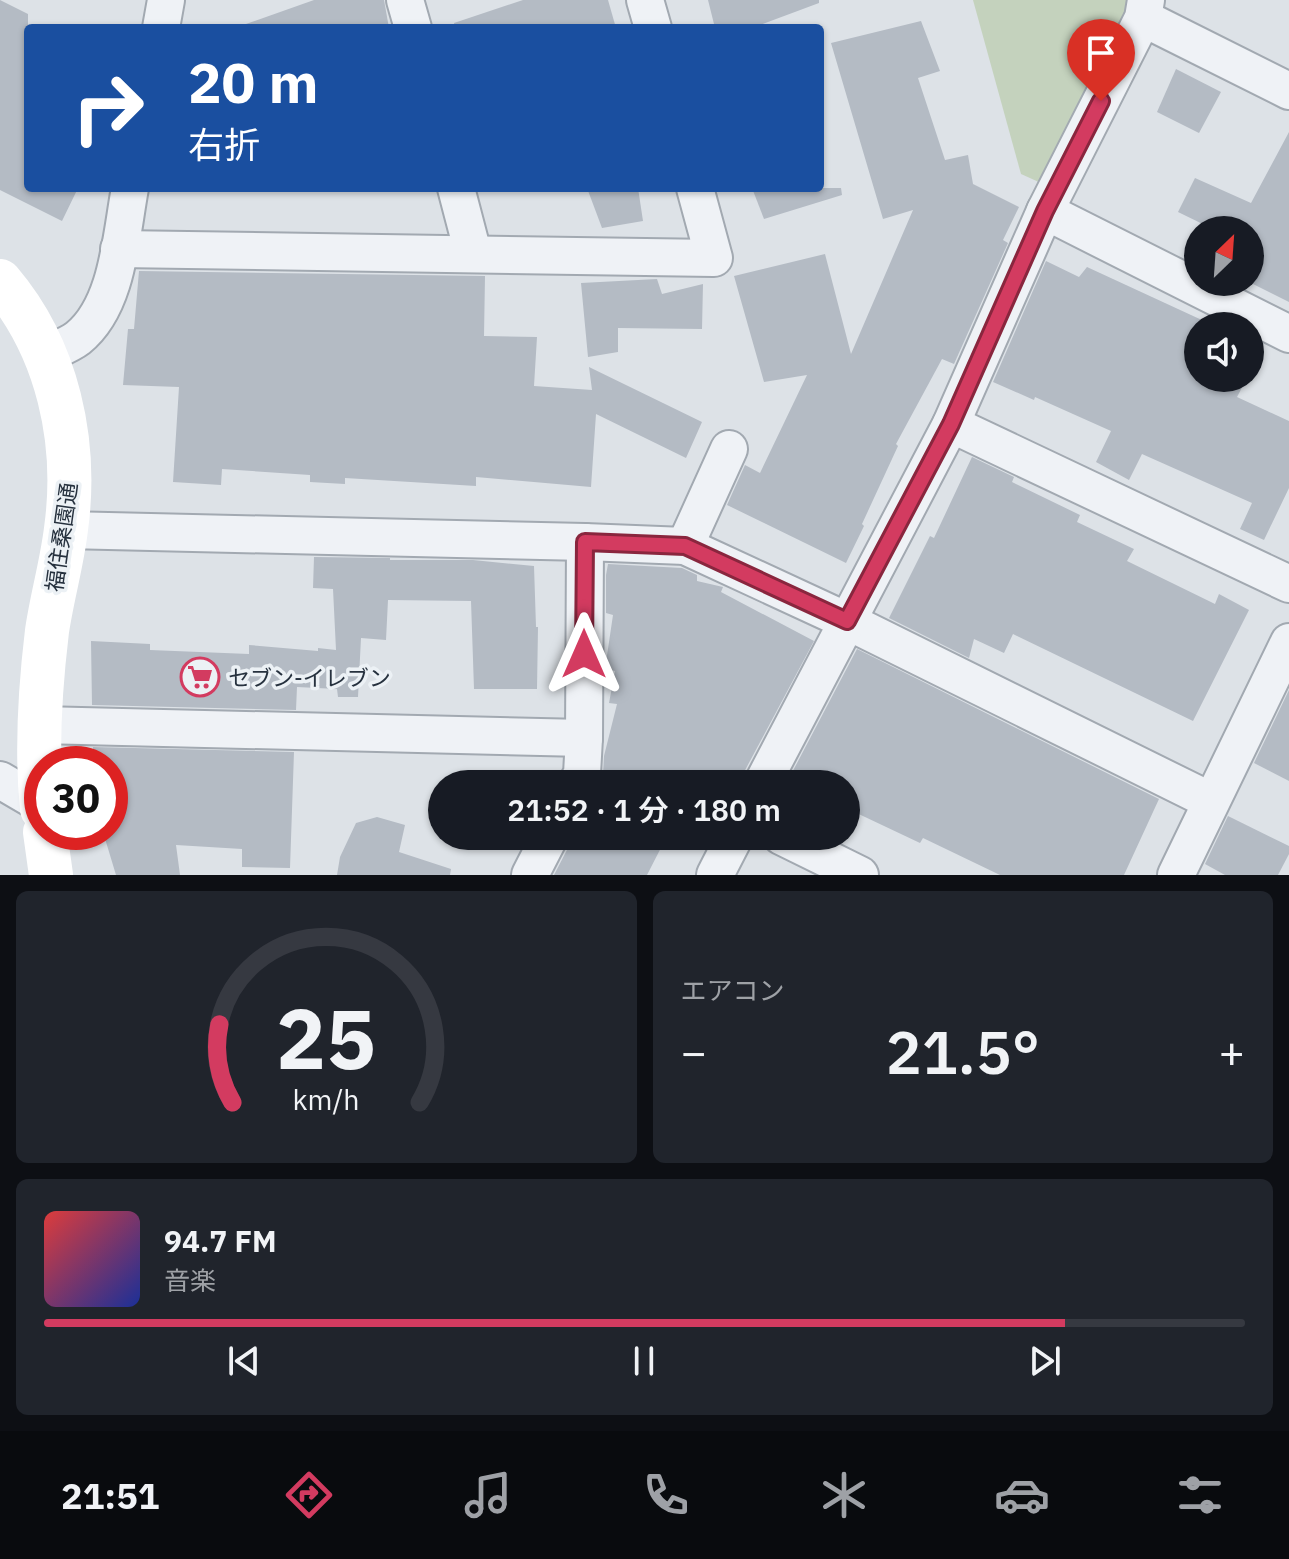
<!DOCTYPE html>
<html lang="ja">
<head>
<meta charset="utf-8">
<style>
  :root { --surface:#171b24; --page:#20242c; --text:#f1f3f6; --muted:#9ea1a6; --line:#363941; --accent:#d33b60 }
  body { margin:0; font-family:"IBM Plex Sans","Noto Sans JP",sans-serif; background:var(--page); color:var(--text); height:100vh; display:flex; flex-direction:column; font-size:30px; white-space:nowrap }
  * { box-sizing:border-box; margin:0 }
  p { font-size:26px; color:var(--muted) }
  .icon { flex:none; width:44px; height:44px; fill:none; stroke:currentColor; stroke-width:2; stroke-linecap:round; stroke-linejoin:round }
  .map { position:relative; height:875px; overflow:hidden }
  .drawer { display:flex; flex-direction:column; gap:16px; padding:16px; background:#0d0f14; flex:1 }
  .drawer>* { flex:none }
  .banner { position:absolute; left:24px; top:24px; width:800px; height:168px; border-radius:8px; box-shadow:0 2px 6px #0004; background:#1a4fa0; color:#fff; overflow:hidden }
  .needle { width:52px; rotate:25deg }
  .buttons { position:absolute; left:1184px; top:216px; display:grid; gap:16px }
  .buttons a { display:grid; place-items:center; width:80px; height:80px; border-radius:50%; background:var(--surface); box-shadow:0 2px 6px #0004; font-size:40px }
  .speed { position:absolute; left:24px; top:746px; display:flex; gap:16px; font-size:40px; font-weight:700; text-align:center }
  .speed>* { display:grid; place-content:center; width:104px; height:104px; border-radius:50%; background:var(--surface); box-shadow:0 2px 6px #0004; line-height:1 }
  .speed .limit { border:12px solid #d22; background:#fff; color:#111 }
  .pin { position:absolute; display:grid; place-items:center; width:68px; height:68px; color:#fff; margin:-82px -34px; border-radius:50% 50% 50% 0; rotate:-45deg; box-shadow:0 0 8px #0007 }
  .pin .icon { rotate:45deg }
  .me { position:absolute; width:88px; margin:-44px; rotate:0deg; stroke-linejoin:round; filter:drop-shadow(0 0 6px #0008) }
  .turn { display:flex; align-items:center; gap:28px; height:168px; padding:0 32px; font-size:36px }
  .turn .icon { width:104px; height:104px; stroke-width:2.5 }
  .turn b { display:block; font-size:56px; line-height:68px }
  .big { font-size:60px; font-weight:600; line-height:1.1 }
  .drawer .card { flex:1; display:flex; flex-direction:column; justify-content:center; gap:12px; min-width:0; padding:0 28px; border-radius:12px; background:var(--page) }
  .drawer .dial { align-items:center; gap:0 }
  .dial svg { height:208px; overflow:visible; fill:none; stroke:var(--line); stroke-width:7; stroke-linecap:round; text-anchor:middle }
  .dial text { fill:var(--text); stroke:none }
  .song { display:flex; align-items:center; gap:24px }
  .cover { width:96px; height:96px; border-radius:12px; background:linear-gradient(135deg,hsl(0 70% 55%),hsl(230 70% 35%)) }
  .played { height:8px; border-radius:4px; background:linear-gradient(90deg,var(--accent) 85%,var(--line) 85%) }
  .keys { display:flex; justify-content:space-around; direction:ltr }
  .heat { display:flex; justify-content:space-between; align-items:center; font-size:44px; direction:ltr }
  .drawer .tiles { flex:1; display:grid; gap:16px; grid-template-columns:1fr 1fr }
  .card:last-child { grid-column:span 2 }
  .trip { position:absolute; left:428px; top:770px; width:432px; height:80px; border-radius:40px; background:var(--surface); box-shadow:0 2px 6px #0004; font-weight:600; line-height:80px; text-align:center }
  .menu { display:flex; height:128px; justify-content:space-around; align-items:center; background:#090b0e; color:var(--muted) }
  .menu .icon { width:56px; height:56px }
  .menu .on { color:var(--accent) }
  .menu b { font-size:36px; color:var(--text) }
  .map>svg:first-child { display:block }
  .green { fill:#c4d2bd }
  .building { fill:#b4bbc4 }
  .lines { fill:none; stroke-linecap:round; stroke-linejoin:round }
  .street-casing { stroke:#a2a9b1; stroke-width:40 }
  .street { stroke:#eff2f6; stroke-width:36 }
  .secondary { stroke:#fff; stroke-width:44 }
  .route-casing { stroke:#89263e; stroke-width:20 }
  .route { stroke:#d33b60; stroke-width:14 }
  .labels { text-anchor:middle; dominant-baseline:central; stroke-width:7; stroke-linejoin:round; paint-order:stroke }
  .street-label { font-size:22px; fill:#26313e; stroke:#ecf1f5 }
  .poi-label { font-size:22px; fill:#26313e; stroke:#ecf1f5; text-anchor:start }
</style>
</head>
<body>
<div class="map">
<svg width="1289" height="875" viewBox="0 0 1289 875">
  <rect width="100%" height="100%" fill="#dde2e7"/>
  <!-- green -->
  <path class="green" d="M 973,0 L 1129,0 L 1125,25 L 1041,183 L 1021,174 Z"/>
  <!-- building -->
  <g class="building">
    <path d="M 0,0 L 28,14 L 28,188 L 78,188 L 62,221 L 0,190 Z"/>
    <path d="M 314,0 L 384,0 L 389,28 L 247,28 L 246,24 Z"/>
    <path d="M 523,0 L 608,0 L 616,28 L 455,28 L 454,23 Z"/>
    <path d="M 708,0 L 819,0 L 819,3 L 752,28 L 715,28 Z"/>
    <path d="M 921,21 L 940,71 L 918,78 L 945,160 L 968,155 L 973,184 L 1019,207 L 1003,240 L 1008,243 L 954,364 L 942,359 L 896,444 L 898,446 L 862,524 L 864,526 L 846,563 L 727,505 L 745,465 L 760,473 L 807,375 L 764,382 L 734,276 L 825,254 L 851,354 L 913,210 L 883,219 L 831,43 Z"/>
    <path d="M 1176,69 L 1221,92 L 1199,133 L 1157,112 Z"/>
    <path d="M 1289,132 L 1289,302 L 1249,282 L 1250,230 L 1215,230 L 1178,212 L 1195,178 L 1251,203 Z"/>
    <path d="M 587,188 L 638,188 L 643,221 L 602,228 Z"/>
    <path d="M 752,188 L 841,188 L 842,195 L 764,219 Z"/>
    <path d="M 1046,261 L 1079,277 L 1087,267 L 1204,321 L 1206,319 L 1219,326 L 1198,326 L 1198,378 L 1247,378 L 1237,397 L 1289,421 L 1289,488 L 1264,540 L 1240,529 L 1252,503 L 1142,454 L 1129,480 L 1096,462 L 1111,431 L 1035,397 L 1034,400 L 993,382 Z"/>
    <path d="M 139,271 L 485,276 L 484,336 L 537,337 L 534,386 L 592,390 L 589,367 L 702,422 L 686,458 L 596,414 L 591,487 L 476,477 L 476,486 L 345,478 L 345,484 L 310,482 L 310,475 L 222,469 L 221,485 L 173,482 L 179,387 L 123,385 L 128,329 L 134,329 Z"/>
    <path d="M 657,279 L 662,294 L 703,284 L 702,329 L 618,328 L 618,352 L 588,357 L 581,283 Z"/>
    <path d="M 972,457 L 1014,477 L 1012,482 L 1080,515 L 1077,522 L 1134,549 L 1127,561 L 1215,604 L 1219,594 L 1249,610 L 1193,721 L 1013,634 L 1004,653 L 974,639 L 969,658 L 889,618 L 930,536 L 934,538 Z"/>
    <path d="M 314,557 L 390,558 L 390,560 L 473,560 L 534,566 L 536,627 L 538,627 L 537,689 L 474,689 L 471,601 L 388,600 L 386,640 L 361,638 L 358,697 L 338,697 L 337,689 L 297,687 L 296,710 L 92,705 L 91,641 L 150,644 L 150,650 L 249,654 L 249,645 L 318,651 L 318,648 L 336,650 L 333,589 L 313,588 Z"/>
    <path d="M 608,564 L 682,568 L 697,575 L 697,581 L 723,587 L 721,592 L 814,641 L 743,774 L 741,784 L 600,784 L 603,775 L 604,756 L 617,704 L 609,703 L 615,671 L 605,669 L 613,615 L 606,613 L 606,575 Z"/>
    <path d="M 857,649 L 1159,799 L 1124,875 L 1000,875 L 923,838 L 920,843 L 846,808 L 846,784 L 786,784 Z"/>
    <path d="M 1289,690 L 1289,781 L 1254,763 Z"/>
    <path d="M 93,747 L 294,752 L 290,868 L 242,867 L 242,849 L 176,845 L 180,875 L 116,875 L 103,832 L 110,832 L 110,764 L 93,764 Z"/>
    <path d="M 1228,816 L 1289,846 L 1289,854 L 1278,875 L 1225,875 L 1205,864 Z"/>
    <path d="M 377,817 L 405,825 L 399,852 L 451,869 L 450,875 L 337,875 L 340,857 L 356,823 Z"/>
    <path d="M 571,836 L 667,836 L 647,875 L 554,875 L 569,846 Z"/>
  </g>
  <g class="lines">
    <defs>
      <g id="street">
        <path d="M 405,0 L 413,28"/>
        <path d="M 645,0 L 653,28"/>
        <path d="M 1143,18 L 1289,91"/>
        <path d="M 161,28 L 166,0"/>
        <path d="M 456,188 L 473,253"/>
        <path d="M 1045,211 L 1289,334"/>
        <path d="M 119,249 L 714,258 L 695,188"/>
        <path d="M 45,355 C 55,350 69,345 78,338 C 118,306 121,236 130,188"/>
        <path d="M 951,424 L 1289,584"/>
        <path d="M 66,530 L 585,542 L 685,546 L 847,621 L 1211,801"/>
        <path d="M 685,546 L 729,449"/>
        <path d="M 40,725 L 584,738"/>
        <path d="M 0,780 L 41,804"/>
        <path d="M 576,784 L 582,774 L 584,738 L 585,542"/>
        <path d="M 762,784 L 951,424 L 1045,211 L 1143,18 L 1146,0"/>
        <path d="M 781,836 L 860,875"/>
        <path d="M 530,875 L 550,836"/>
        <path d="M 715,875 L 735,836"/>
        <path d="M 1176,875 L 1289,642"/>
      </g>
    </defs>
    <!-- street casing -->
    <use href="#street" class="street-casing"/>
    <!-- street -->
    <use href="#street" class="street"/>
    <!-- secondary -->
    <g class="secondary">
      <path d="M 0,281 C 58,349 78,442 66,529 C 62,563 52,597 47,631 C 40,689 36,750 42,809"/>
      <path d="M 45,832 L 51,875"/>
    </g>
  </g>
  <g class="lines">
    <defs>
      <path id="route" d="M 584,654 L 585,542 L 685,546 L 847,621 L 951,424 L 1045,211 L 1101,101"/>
    </defs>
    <!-- route casing -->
    <use href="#route" class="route-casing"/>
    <!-- route -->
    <use href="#route" class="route"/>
  </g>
  <!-- icons -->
  <defs>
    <symbol id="supermarket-ring" viewBox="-11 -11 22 22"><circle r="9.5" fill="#ecf1f5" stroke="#d33b60" stroke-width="1.5"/><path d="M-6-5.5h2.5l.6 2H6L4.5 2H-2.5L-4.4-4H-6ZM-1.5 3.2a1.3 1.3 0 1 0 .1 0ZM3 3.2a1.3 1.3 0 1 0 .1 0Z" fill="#d33b60"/></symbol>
  </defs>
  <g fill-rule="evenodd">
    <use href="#supermarket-ring" x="178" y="655" width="44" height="44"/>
  </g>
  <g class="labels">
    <!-- street labels -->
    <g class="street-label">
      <text transform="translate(61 537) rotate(-82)">福住桑園通</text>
    </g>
    <!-- poi labels -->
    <g class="poi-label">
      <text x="228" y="677">セブン-イレブン</text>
    </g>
  </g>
</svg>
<div class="buttons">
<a><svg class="needle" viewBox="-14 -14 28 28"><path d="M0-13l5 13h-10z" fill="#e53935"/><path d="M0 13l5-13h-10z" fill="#9ea1a6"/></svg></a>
<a><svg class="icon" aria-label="sound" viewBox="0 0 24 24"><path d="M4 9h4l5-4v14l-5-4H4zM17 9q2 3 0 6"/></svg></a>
</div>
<div class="speed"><div class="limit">30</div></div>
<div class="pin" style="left:1101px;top:101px;background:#d93025"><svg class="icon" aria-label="arrive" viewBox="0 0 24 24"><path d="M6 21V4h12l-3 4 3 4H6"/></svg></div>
<svg class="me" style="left:584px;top:654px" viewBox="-20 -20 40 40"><path d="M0-17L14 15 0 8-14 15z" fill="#d33b60" stroke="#fff" stroke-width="4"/></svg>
<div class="trip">21:52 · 1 分 · 180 m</div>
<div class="banner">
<div class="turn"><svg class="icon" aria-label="right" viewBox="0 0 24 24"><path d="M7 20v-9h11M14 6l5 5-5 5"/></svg><div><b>20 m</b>右折</div></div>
</div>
</div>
<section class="drawer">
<div class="tiles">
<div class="card dial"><svg viewBox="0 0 100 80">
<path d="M14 69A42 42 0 1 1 86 69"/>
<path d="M14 69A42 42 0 0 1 9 39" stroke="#d33b60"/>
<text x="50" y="56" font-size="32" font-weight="700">25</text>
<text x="50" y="72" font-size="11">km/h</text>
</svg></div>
<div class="card"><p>エアコン</p>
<div class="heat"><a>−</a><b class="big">21.5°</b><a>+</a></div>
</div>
<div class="card">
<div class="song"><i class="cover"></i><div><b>94.7 FM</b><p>音楽</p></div></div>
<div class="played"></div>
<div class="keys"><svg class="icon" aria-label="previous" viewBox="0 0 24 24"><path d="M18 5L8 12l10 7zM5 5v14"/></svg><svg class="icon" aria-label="pause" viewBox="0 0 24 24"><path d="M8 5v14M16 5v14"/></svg><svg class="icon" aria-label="next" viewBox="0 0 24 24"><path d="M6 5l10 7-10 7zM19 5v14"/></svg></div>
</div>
</div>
</section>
<nav class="menu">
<b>21:51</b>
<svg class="icon on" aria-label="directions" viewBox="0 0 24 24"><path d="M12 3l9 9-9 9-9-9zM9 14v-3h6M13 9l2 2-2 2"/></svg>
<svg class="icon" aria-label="music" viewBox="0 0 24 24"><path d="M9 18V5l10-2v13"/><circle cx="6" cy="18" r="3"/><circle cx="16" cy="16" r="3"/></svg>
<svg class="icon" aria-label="phone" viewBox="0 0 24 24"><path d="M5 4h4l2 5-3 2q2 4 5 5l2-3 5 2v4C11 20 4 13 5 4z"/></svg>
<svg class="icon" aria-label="climate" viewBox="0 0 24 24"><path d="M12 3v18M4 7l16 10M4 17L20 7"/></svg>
<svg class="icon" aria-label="car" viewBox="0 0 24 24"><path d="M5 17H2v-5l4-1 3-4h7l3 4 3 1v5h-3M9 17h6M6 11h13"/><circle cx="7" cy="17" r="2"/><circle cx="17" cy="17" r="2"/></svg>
<svg class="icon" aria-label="filters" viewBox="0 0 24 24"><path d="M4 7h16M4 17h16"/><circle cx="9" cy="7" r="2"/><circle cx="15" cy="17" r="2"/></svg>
</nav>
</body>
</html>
